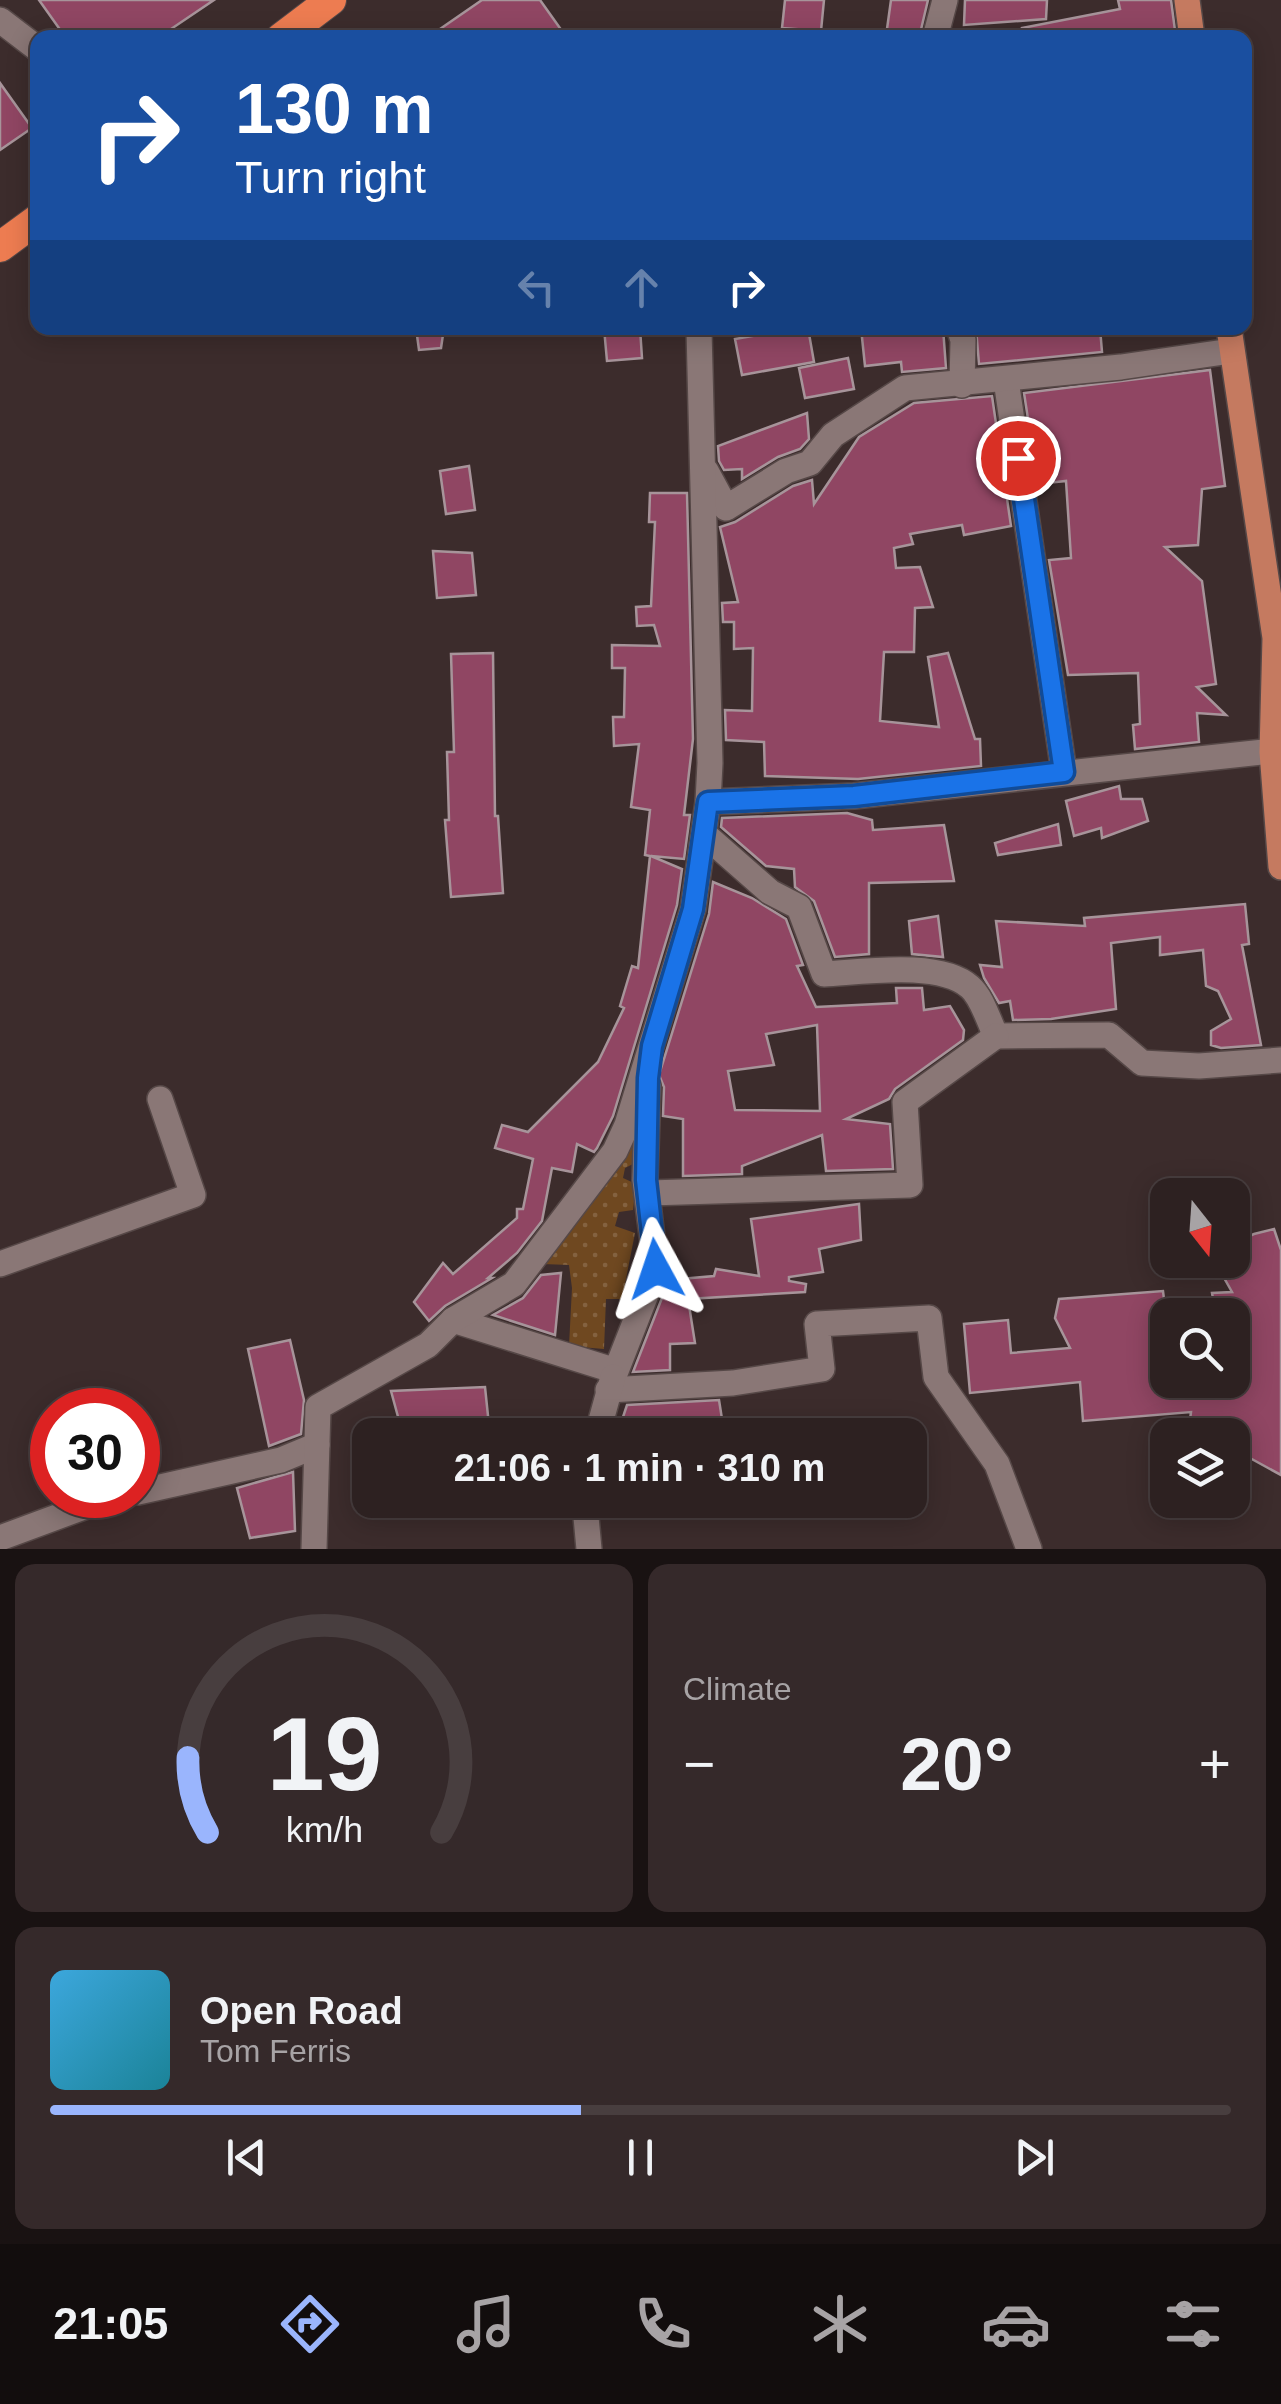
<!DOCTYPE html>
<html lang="en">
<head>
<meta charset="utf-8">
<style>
  :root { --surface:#2d2121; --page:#35292a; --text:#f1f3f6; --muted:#a7a3a5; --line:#483e3f; --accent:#9ab5fd }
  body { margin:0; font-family:Arial,sans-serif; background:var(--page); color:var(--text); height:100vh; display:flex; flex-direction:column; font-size:38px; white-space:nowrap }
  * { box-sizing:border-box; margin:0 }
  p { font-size:32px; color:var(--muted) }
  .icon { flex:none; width:55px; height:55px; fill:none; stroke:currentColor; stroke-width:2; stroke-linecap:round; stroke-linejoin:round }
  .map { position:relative; height:1549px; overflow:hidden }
  .details { display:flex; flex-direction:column; gap:15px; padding:15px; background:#191212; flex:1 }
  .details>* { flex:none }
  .top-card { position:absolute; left:30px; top:30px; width:1222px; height:305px; border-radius:20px; box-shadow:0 5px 25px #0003,0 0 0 2px var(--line); background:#1a4fa0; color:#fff; overflow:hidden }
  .needle { width:65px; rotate:163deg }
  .tools { position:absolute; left:1150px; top:1178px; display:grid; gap:20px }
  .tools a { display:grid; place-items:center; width:100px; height:100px; border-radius:20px; background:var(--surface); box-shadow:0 5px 25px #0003,0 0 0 2px var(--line); font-size:50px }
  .speed { position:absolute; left:30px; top:1388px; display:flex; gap:20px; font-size:50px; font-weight:700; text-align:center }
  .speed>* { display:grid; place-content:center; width:130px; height:130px; border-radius:50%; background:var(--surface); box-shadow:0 5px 25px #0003,0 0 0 2px var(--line); line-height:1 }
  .speed .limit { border:15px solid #d22; background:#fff; color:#111 }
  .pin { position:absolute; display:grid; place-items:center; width:85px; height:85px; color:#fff; margin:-42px; border:5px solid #fff; border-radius:50%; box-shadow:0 2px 10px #0007 }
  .me { position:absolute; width:110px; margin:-55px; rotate:355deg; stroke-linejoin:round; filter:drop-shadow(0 0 8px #0008) }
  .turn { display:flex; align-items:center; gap:35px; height:210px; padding:0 40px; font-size:45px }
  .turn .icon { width:130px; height:130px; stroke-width:2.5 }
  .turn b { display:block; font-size:70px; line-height:85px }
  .lanes { display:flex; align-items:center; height:95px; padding:0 40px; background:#0003; justify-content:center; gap:50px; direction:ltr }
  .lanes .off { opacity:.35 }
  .big { font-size:75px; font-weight:700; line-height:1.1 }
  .details .widget { flex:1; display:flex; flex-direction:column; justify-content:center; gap:15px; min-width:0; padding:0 35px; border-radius:20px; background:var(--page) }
  .details .dial { align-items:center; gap:0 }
  .dial svg { height:260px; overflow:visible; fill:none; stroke:var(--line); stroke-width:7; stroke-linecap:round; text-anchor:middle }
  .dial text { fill:var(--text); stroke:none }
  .song { display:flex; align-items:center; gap:30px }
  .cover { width:120px; height:120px; border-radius:15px; background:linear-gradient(135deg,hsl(200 70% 55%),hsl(190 70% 35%)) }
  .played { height:10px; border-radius:5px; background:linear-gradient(90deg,var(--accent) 45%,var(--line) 45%) }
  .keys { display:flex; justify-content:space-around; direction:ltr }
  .heat { display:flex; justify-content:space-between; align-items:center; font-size:55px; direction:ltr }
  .details .tiles { flex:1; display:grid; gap:15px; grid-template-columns:1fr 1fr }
  .widget:last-child { grid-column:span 2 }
  .trip { position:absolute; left:352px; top:1418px; width:575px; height:100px; border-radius:20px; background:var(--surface); box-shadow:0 5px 25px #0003,0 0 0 2px var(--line); font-weight:700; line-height:100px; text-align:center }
  .dock { display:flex; height:160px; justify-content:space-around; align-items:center; background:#120d0d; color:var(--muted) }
  .dock .icon { width:70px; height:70px }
  .dock .active { color:var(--accent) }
  .dock b { font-size:45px; color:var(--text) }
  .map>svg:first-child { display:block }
  .grass { fill:url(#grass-dots) }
  .building { fill:#904663; stroke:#a7949a; stroke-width:2.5; fill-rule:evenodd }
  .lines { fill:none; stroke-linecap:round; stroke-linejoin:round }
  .minor-casing { stroke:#564847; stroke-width:28 }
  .major-casing { stroke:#564847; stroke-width:28 }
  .highway-casing { stroke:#564847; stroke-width:32 }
  .minor { stroke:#8a7776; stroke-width:25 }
  .major { stroke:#c57a60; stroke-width:25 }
  .highway { stroke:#ed7c51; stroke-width:30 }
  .route-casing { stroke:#114b97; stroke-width:25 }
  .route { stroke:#1a73e8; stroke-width:18 }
</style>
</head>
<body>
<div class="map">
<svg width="1281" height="1549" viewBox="0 0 1281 1549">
  <defs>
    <pattern id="grass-dots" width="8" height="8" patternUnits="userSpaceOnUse" patternTransform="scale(2.5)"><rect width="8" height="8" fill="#6f4820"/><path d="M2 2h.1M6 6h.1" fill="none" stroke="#846240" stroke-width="1.8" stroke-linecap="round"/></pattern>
  </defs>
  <rect width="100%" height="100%" fill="#3c2c2c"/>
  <!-- grass -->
  <path class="grass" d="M 638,1118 L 633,1164 L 625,1168 L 623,1178 L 636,1184 L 633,1210 L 619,1212 L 615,1226 L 635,1233 L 622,1299 L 606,1299 L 604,1349 L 569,1346 L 572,1288 L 569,1265 L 543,1264 Z"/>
  <!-- building -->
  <g class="building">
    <path d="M 39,0 L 214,0 L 171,29 L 177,38 L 66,38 Z"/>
    <path d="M 482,0 L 540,0 L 567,38 L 427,38 Z"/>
    <path d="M 785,0 L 824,0 L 821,31 L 782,28 Z"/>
    <path d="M 891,0 L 928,0 L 919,38 L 901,38 L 902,31 L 887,29 Z"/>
    <path d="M 965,0 L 1047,0 L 1046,19 L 964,25 Z"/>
    <path d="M 1118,0 L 1171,0 L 1176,38 L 1023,38 L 1022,28 L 1120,9 Z"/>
    <path d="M 0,83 L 32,128 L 0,150 Z"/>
    <path d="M 416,328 L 444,328 L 441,348 L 419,350 Z"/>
    <path d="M 604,328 L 640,328 L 642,358 L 607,361 Z"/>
    <path d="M 800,328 L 808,328 L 814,362 L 742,375 L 735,339 Z"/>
    <path d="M 861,328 L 943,328 L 946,368 L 902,372 L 901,362 L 865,366 Z"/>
    <path d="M 976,328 L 1100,328 L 1102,352 L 979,364 Z"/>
    <path d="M 848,358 L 854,389 L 805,398 L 799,368 Z"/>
    <path d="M 1210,370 L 1225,486 L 1202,489 L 1198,545 L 1165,547 L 1202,581 L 1216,684 L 1197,687 L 1226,715 L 1197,713 L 1199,742 L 1135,749 L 1133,725 L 1140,724 L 1138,673 L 1068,675 L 1049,560 L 1071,558 L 1066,481 L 1038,484 L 1024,393 Z"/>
    <path d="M 992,396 L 1011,526 L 964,535 L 962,525 L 910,534 L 913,544 L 894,548 L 896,568 L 920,567 L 933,607 L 915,608 L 914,652 L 884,652 L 880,721 L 939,727 L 928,657 L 948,653 L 975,739 L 980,739 L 981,766 L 858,779 L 765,776 L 764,742 L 726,740 L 725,710 L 752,711 L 753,648 L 734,649 L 734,622 L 723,622 L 722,603 L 738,602 L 720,527 L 735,522 L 793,486 L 812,480 L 814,504 L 859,437 L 914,403 Z"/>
    <path d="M 807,413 L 809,439 L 800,449 L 778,457 L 742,479 L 742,469 L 724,470 L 719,461 L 718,446 Z"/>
    <path d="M 469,466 L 475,510 L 446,514 L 440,471 Z"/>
    <path d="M 650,493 L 687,493 L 693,739 L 684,815 L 690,815 L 684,859 L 651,856 L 682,869 L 677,905 L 613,1116 L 597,1148 L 594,1152 L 577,1144 L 572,1172 L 552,1168 L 542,1221 L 517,1253 L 488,1278 L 492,1278 L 445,1306 L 429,1321 L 414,1302 L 443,1263 L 453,1274 L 517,1218 L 517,1209 L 523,1209 L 533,1159 L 495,1148 L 502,1125 L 528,1132 L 598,1062 L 624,1008 L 620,1006 L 632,966 L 638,968 L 650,856 L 645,855 L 650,810 L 631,807 L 639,744 L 614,746 L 613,717 L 624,717 L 625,668 L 612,668 L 612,645 L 660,646 L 654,625 L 637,626 L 636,607 L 651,606 L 655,522 L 649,522 Z"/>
    <path d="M 433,551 L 472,553 L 476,595 L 437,598 Z"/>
    <path d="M 493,653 L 495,816 L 498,816 L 503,893 L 451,897 L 445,820 L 449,820 L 447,752 L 454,752 L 451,654 Z"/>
    <path d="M 1119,786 L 1121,799 L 1142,799 L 1148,821 L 1102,838 L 1101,828 L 1074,836 L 1066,801 Z"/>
    <path d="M 847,813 L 872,820 L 873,830 L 944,825 L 954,881 L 869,883 L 869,954 L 835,957 L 814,901 L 795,887 L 794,869 L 766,866 L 721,827 L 722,818 Z"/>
    <path d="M 1058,824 L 1061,845 L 998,855 L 995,843 Z"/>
    <path d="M 713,882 L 752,898 L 786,919 L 803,965 L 797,966 L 816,1007 L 897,1003 L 896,988 L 922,988 L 924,1010 L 950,1006 L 964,1030 L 963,1040 L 895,1089 L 889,1099 L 846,1119 L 890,1124 L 893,1169 L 826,1171 L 822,1135 L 742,1166 L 742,1174 L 683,1176 L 683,1119 L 663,1116 L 664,1087 L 659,1075 L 709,914 ZM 817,1025 L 820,1111 L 735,1110 L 728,1071 L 774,1065 L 766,1034 Z"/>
    <path d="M 1245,904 L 1249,944 L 1242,945 L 1261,1045 L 1221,1048 L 1211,1045 L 1211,1031 L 1231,1019 L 1218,991 L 1206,986 L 1203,950 L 1160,955 L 1160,937 L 1111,943 L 1116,1009 L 1051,1019 L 1013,1020 L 1010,1001 L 999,1003 L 984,978 L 980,965 L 1002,967 L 996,921 L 1085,926 L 1084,918 Z"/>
    <path d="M 938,916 L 943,957 L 912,954 L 909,921 Z"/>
    <path d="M 859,1204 L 861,1240 L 819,1249 L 823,1272 L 789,1277 L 789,1281 L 806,1284 L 805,1292 L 688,1299 L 695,1343 L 670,1344 L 670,1370 L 633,1372 L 669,1280 L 714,1276 L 716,1269 L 759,1276 L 751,1219 Z"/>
    <path d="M 1274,1229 L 1281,1250 L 1281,1475 L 1239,1452 L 1235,1435 L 1188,1435 L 1191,1412 L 1083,1421 L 1080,1382 L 970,1393 L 964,1324 L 1008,1320 L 1011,1353 L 1070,1348 L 1055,1318 L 1059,1299 L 1163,1291 L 1168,1332 L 1155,1331 L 1168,1369 L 1168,1380 L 1171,1380 L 1174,1390 L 1223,1391 L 1220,1380 L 1232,1380 L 1232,1315 L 1216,1315 L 1212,1293 L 1232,1292 L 1214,1260 L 1232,1260 L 1232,1244 L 1254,1234 Z"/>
    <path d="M 561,1273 L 555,1335 L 493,1315 L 523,1298 L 541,1275 Z"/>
    <path d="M 290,1340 L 304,1400 L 301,1434 L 269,1446 L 248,1349 Z"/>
    <path d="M 485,1387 L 490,1435 L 403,1435 L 391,1391 Z"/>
    <path d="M 719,1400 L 722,1419 L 703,1422 L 705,1435 L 617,1435 L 627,1405 Z"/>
    <path d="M 293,1472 L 295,1531 L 250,1538 L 237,1488 Z"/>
  </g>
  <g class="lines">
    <defs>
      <g id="minor">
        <path d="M 0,20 L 38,49"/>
        <path d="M 935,38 L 945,0"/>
        <path d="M 959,328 L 963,340 L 962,385"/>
        <path d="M 1006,380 L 1064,772"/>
        <path d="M 706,471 L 726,508 L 786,471 L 810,463 L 833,435 L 905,388 L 1121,367 L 1231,351"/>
        <path d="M 708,802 L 854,796 L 1281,750"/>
        <path d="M 704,834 L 770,892 L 799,907 L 824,974 C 862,972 940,960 970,987 C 982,997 989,1022 996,1036 L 1109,1035 L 1142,1063 L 1199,1066 L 1281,1060"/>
        <path d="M 649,1193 L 910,1185 L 905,1102 L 996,1036"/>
        <path d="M 0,1264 L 193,1195 L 160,1099"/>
        <path d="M 453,1320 L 616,1371 L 656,1269 L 645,1180 L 648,1086"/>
        <path d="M 608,1390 L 733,1383 L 822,1369 L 817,1324 L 929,1318 L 936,1377 L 997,1464 L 1029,1549"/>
        <path d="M 597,1435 L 613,1377"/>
        <path d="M 138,1492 L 281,1460 L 317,1445"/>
        <path d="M 588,1500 L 586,1517 L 589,1549"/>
        <path d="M 0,1538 L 100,1501 L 125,1495"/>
        <path d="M 314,1549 L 318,1407 L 428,1345 L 453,1320 L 514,1284 L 615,1151 L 627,1125 L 693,909 L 708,802 L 710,763 L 699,330 L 702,328"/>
      </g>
      <g id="major">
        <path d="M 1187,0 L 1192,38"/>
        <path d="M 1229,328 L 1275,638 L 1272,752 L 1281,867"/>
      </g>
      <g id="highway">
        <path d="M 281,38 L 331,0"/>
        <path d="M 0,247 L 38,219"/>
      </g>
    </defs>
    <!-- minor casing -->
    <use href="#minor" class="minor-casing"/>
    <!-- major casing -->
    <use href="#major" class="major-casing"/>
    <!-- highway casing -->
    <use href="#highway" class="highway-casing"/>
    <!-- minor -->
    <use href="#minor" class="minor"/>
    <!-- major -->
    <use href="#major" class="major"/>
    <!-- highway -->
    <use href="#highway" class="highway"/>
  </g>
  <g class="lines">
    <defs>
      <path id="route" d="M 656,1269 L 646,1180 L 648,1078 L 652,1046 L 693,909 L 708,802 L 854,796 L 1064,772 L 1018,458"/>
    </defs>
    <!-- route casing -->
    <use href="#route" class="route-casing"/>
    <!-- route -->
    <use href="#route" class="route"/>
  </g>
</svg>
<div class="tools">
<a><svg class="needle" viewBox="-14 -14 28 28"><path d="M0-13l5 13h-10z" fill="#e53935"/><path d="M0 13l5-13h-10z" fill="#a7a3a5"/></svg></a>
<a><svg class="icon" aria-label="search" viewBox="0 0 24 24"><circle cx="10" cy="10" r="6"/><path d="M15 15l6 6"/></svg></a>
<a><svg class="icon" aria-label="layers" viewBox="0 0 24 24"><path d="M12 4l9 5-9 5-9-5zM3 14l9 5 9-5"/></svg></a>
</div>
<div class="speed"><div class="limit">30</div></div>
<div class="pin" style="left:1018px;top:458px;background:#d93025"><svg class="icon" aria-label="arrive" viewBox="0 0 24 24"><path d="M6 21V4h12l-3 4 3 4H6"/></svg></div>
<svg class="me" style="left:656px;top:1269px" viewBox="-20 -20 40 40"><path d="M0-17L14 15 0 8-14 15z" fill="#1a73e8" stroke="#fff" stroke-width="4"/></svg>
<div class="trip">21:06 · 1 min · 310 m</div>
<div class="top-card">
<div class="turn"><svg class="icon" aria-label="right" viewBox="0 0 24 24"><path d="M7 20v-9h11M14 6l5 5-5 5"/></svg><div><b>130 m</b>Turn right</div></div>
<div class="lanes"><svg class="icon off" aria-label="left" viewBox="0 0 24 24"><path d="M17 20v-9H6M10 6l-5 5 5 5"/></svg><svg class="icon off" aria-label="ahead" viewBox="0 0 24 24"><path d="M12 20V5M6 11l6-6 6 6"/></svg><svg class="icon" aria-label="right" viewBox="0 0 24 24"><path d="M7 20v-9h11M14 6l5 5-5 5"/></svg></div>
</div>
</div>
<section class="details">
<div class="tiles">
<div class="widget dial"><svg viewBox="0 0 100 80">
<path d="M14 69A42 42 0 1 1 86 69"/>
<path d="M14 69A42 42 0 0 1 8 46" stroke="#9ab5fd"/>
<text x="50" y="56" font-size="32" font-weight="700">19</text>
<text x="50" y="72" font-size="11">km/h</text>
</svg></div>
<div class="widget"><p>Climate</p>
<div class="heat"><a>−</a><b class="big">20°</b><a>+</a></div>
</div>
<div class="widget">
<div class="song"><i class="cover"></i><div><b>Open Road</b><p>Tom Ferris</p></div></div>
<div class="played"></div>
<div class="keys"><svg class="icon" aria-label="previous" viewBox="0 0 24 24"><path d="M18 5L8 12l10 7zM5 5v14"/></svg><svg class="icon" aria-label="pause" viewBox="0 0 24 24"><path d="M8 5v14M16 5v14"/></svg><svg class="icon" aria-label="next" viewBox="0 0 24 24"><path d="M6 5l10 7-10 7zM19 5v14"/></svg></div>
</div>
</div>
</section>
<nav class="dock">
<b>21:05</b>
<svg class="icon active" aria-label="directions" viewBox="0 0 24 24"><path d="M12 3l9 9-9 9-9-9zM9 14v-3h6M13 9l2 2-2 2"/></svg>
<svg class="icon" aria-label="music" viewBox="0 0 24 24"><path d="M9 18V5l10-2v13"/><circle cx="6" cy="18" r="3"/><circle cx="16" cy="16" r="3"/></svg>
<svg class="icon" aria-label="phone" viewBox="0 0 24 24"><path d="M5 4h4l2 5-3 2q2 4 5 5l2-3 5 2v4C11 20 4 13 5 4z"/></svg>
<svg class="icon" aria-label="climate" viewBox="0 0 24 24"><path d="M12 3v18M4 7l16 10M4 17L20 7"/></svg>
<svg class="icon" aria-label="car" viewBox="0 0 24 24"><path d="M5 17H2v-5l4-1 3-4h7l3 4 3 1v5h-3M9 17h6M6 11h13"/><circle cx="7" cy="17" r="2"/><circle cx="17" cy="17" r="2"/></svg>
<svg class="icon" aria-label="filters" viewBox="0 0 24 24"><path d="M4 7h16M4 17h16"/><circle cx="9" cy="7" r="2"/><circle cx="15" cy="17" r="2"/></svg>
</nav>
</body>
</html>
